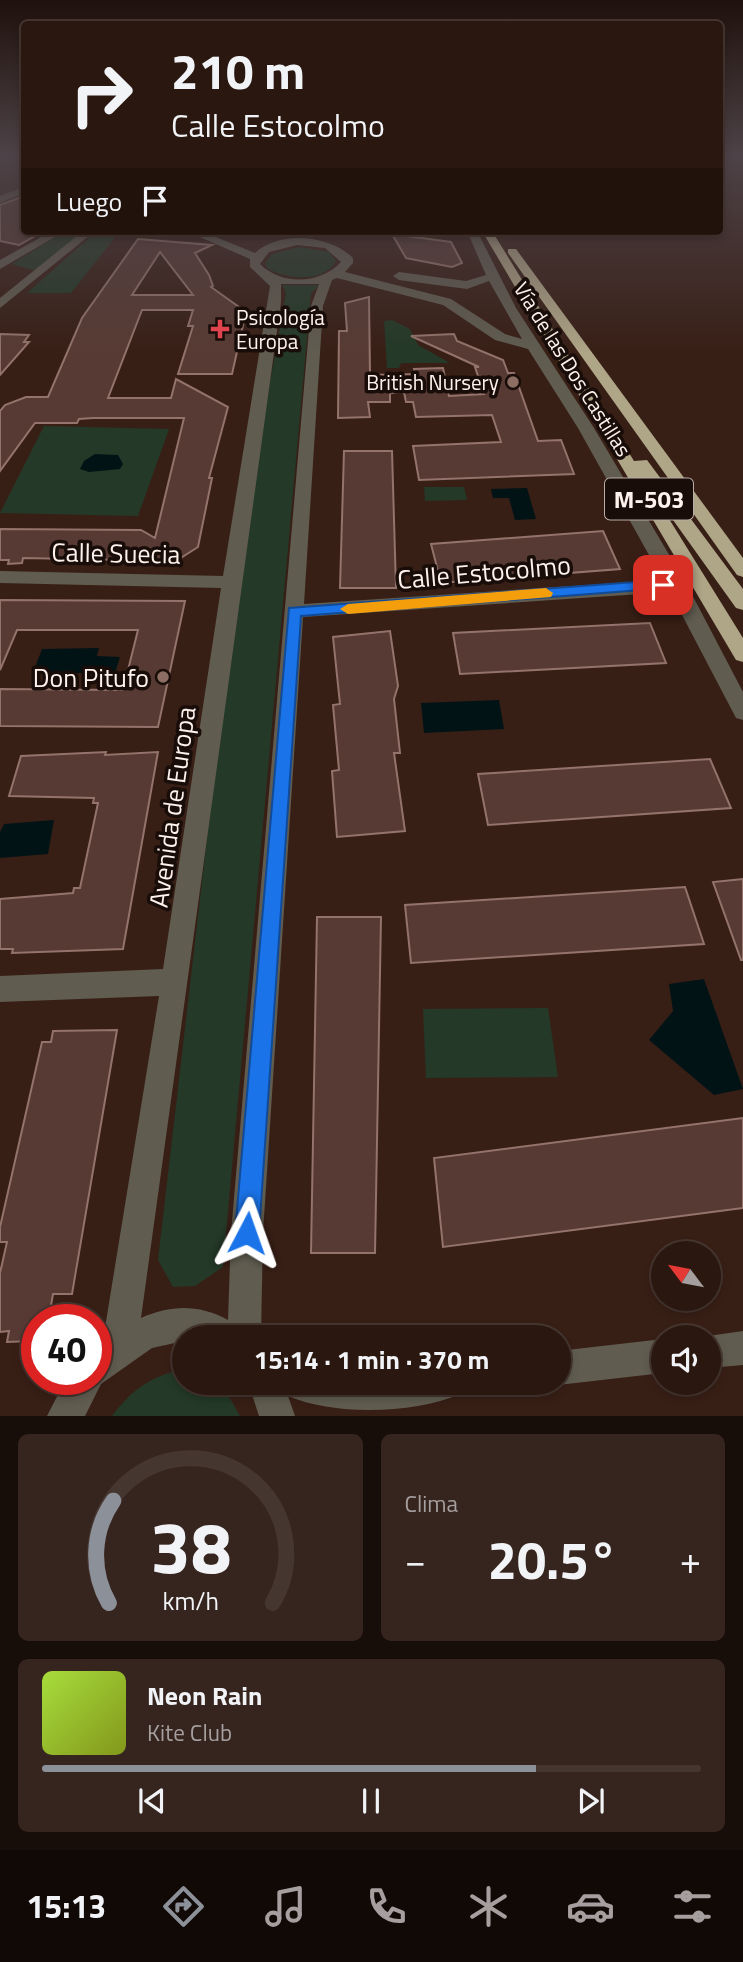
<!DOCTYPE html>
<html lang="es">
<head>
<meta charset="utf-8">
<style>
  :root { --surface:#2a1710; --page:#36241e; --text:#f1f3f6; --muted:#a59f9f; --line:#463630; --accent:#8c9099 }
  body { margin:0; font-family:"Titillium Web",sans-serif; background:var(--page); color:var(--text); height:100vh; display:flex; flex-direction:column; font-size:26px; white-space:nowrap }
  * { box-sizing:border-box; margin:0 }
  p { font-size:23px; color:var(--muted) }
  .icon { flex:none; width:38px; height:38px; fill:none; stroke:currentColor; stroke-width:2; stroke-linecap:round; stroke-linejoin:round }
  .map { position:relative; height:1416px; overflow:hidden }
  .sheet { display:flex; flex-direction:column; gap:18px; padding:18px; background:#170d09; flex:1 }
  .sheet>* { flex:none }
  .banner { position:absolute; left:21px; top:21px; width:702px; height:214px; border-radius:7px; box-shadow:0 4px 10px #0003,0 0 0 2px var(--line); background:#2a1710; color:var(--text); overflow:hidden }
  .needle { width:46px; rotate:302deg }
  .buttons { position:absolute; left:651px; top:1241px; display:grid; gap:14px }
  .buttons a { display:grid; place-items:center; width:70px; height:70px; border-radius:50%; background:var(--surface); box-shadow:0 4px 10px #0003,0 0 0 2px var(--line); font-size:35px }
  .speed { position:absolute; left:21px; top:1304px; display:flex; gap:14px; font-size:35px; font-weight:700; text-align:center }
  .speed>* { display:grid; place-content:center; width:91px; height:91px; border-radius:50%; background:var(--surface); box-shadow:0 4px 10px #0003,0 0 0 2px var(--line); line-height:1 }
  .speed .limit { border:10px solid #d22; background:#fff; color:#111 }
  .pin { position:absolute; display:grid; place-items:center; width:60px; height:60px; color:#fff; margin:-30px; border-radius:14px; box-shadow:0 4px 10px #0006 }
  .me { position:absolute; width:77px; margin:-38px; rotate:4deg; stroke-linejoin:round; filter:drop-shadow(0 0 5px #0008) }
  .turn { display:flex; align-items:center; gap:24px; height:147px; padding:0 35px; font-size:32px }
  .turn .icon { width:91px; height:91px; stroke-width:2.5 }
  .turn b { display:block; font-size:49px; line-height:60px }
  .then { display:flex; align-items:center; height:66px; padding:0 35px; background:#0003; gap:14px; font-size:26px }
  .big { font-size:52px; font-weight:700; line-height:1.1 }
  .sheet .tile { flex:1; display:flex; flex-direction:column; justify-content:center; gap:10px; min-width:0; padding:0 24px; border-radius:10px; background:var(--page) }
  .sheet .dial { align-items:center; gap:0 }
  .dial svg { height:182px; overflow:visible; fill:none; stroke:var(--line); stroke-width:7; stroke-linecap:round; text-anchor:middle }
  .dial text { fill:var(--text); stroke:none }
  .song { display:flex; align-items:center; gap:21px }
  .cover { width:84px; height:84px; border-radius:10px; background:linear-gradient(135deg,hsl(80 70% 55%),hsl(70 70% 35%)) }
  .played { height:7px; border-radius:4px; background:linear-gradient(90deg,var(--accent) 75%,var(--line) 75%) }
  .keys { display:flex; justify-content:space-around; direction:ltr }
  .heat { display:flex; justify-content:space-between; align-items:center; font-size:38px; direction:ltr }
  .sheet .tiles { flex:1; display:grid; gap:18px; grid-template-columns:1fr 1fr }
  .tile:last-child { grid-column:span 2 }
  .trip { position:absolute; left:172px; top:1325px; width:399px; height:70px; border-radius:35px; background:var(--surface); box-shadow:0 4px 10px #0003,0 0 0 2px var(--line); font-weight:700; line-height:70px; text-align:center }
  .tab-bar { display:flex; height:112px; justify-content:space-around; align-items:center; background:#110906; color:var(--muted) }
  .tab-bar .icon { width:49px; height:49px }
  .tab-bar .active { color:var(--accent) }
  .tab-bar b { font-size:32px; color:var(--text) }
  .map>svg:first-child { display:block }
  .green { fill:#243927 }
  .water { fill:#021316 }
  .building { fill:#573a33; stroke:#93736b; stroke-width:2; fill-rule:evenodd }
  .lines { fill:none; stroke-linecap:round; stroke-linejoin:round }
  .minor { fill:#605c50; fill-rule:evenodd }
  .highway { fill:#afa587; fill-rule:evenodd }
  .route { fill:#1a73e8; stroke:#114b97; stroke-width:2 }
  .slow { fill:#f59e0b }
  .health-dot { fill:#e0444e; stroke:#180d08; stroke-width:2.5 }
  .education-dot { fill:#8d6e63; stroke:#180d08; stroke-width:2.5 }
  .labels { text-anchor:middle; dominant-baseline:central; stroke-width:7; stroke-linejoin:round; paint-order:stroke }
  .far-poi-label { font-size:21px; fill:#fff1eb; stroke:#180d08; text-anchor:start }
  .far-street-label { font-size:21px; fill:#fff1eb; stroke:#180d08 }
  .shield { fill:#180d08; stroke:#baada7; stroke-width:2 }
  .shield-label { font-size:24px; font-weight:bold; fill:#fff1eb }
  .street-label { font-size:26px; fill:#fff1eb; stroke:#180d08 }
  .poi-label { font-size:26px; fill:#fff1eb; stroke:#180d08; text-anchor:end }
</style>
</head>
<body>
<div class="map">
<svg width="743" height="1416" viewBox="0 0 743 1416">
  <rect width="100%" height="100%" fill="#381f16"/>
  <!-- green -->
  <g class="green">
    <path d="M 65,231 L 86,231 L 41,268 L 32,270 L 12,264 Z"/>
    <path d="M 97,231 L 120,231 L 71,293 L 27,293 Z"/>
    <path d="M 300,247 L 329,252 L 336,261 C 325,283 285,280 267,268 L 265,263 L 272,254 Z"/>
    <path d="M 282,285 L 319,285 L 311,294 L 223,1267 L 195,1286 L 173,1287 L 158,1260 L 242,538 L 286,293 Z"/>
    <path d="M 392,320 L 410,329 L 418,345 L 450,363 L 401,363 L 399,368 L 387,368 L 384,321 Z"/>
    <path d="M 44,426 L 169,429 L 138,516 L 0,513 Z"/>
    <path d="M 424,487 L 464,487 L 467,500 L 425,501 Z"/>
    <path d="M 548,1008 L 558,1077 L 426,1078 L 423,1009 Z"/>
    <path d="M 179,1370 L 184,1371 L 184,1382 C 219,1382 223,1384 240,1416 L 112,1416 C 131,1391 148,1378 179,1370 Z"/>
  </g>
  <!-- water -->
  <g class="water">
    <path d="M 95,454 L 118,455 L 123,464 L 120,469 L 89,472 L 80,469 L 84,461 Z"/>
    <path d="M 527,488 L 536,519 L 515,520 L 509,498 L 493,498 L 491,489 Z"/>
    <path d="M 99,648 L 97,656 L 120,657 L 115,673 L 33,673 L 42,649 Z"/>
    <path d="M 499,700 L 504,729 L 424,733 L 421,703 Z"/>
    <path d="M 54,820 L 48,854 L 0,858 L 0,832 L 4,824 Z"/>
    <path d="M 704,979 L 743,1089 L 714,1095 L 649,1040 L 673,1011 L 669,984 Z"/>
  </g>
  <!-- building -->
  <g class="building">
    <path d="M 24,196 L 24,231 L 44,231 L 19,245 L 0,241 L 0,205 Z"/>
    <path d="M 392,234 L 451,242 L 462,263 L 452,267 L 406,258 Z"/>
    <path d="M 138,239 L 212,245 L 195,253 L 209,275 L 213,286 L 211,287 L 246,312 L 232,374 L 178,374 L 193,326 L 188,326 L 193,310 L 142,310 L 108,398 L 171,398 L 176,379 L 228,407 L 209,478 L 212,478 L 198,547 L 176,561 L 23,558 L 22,563 L 8,564 L 9,560 L 0,560 L 0,529 L 141,530 L 155,538 L 184,418 L 93,418 L 79,419 L 77,423 L 35,423 L 0,471 L 0,411 L 5,405 L 26,397 L 48,397 L 82,318 ZM 160,252 L 193,295 L 132,295 Z"/>
    <path d="M 369,297 L 370,375 L 415,374 L 414,369 L 443,368 L 449,396 L 484,394 L 475,367 L 479,367 L 411,336 L 454,334 L 457,341 L 503,360 L 508,373 L 514,373 L 538,441 L 561,440 L 574,474 L 419,480 L 413,446 L 501,442 L 492,415 L 416,417 L 413,402 L 406,402 L 404,392 L 390,393 L 390,402 L 368,402 L 370,417 L 338,418 L 339,331 L 347,331 L 345,303 Z"/>
    <path d="M 0,334 L 29,335 L 24,342 L 29,342 L 0,375 Z"/>
    <path d="M 344,451 L 392,451 L 396,588 L 340,588 Z"/>
    <path d="M 603,531 L 620,569 L 441,583 L 431,544 Z"/>
    <path d="M 0,600 L 185,601 L 158,727 L 0,726 L 0,689 L 123,690 L 138,630 L 17,630 L 0,670 Z"/>
    <path d="M 650,623 L 666,663 L 460,674 L 453,633 Z"/>
    <path d="M 390,631 L 398,686 L 394,699 L 400,753 L 394,753 L 405,831 L 337,837 L 332,771 L 339,770 L 333,705 L 340,704 L 333,637 Z"/>
    <path d="M 106,752 L 105,755 L 158,752 L 123,949 L 12,953 L 13,949 L 0,949 L 0,899 L 73,893 L 74,888 L 80,888 L 98,803 L 93,803 L 94,798 L 9,796 L 21,756 Z"/>
    <path d="M 710,759 L 731,808 L 488,825 L 478,774 Z"/>
    <path d="M 743,879 L 743,960 L 741,960 L 713,882 Z"/>
    <path d="M 685,887 L 704,944 L 411,963 L 405,905 Z"/>
    <path d="M 317,917 L 381,917 L 375,1253 L 311,1253 Z"/>
    <path d="M 117,1030 L 72,1294 L 53,1294 L 49,1317 L 36,1317 L 31,1341 L 7,1342 L 9,1331 L 0,1332 L 0,1273 L 7,1242 L 0,1242 L 0,1227 L 42,1042 L 51,1042 L 53,1031 Z"/>
    <path d="M 743,1118 L 743,1208 L 443,1247 L 434,1158 Z"/>
  </g>
  <g class="lines">
    <!-- minor -->
    <g class="minor">
      <path d="M 24,187 L 24,193 L 0,203 L 0,196 Z"/>
      <path d="M 52,231 L 65,231 L 0,269 L 0,260 Z"/>
      <path d="M 83,231 L 95,231 L 0,308 L 0,298 Z"/>
      <path d="M 186,231 L 201,231 L 255,253 C 280,230 330,235 353,258 L 353,263 L 345,272 L 451,299 L 505,334 L 522,339 L 489,281 L 467,289 L 399,280 L 393,276 L 399,272 L 466,281 L 486,275 L 467,231 L 477,231 L 516,308 L 594,428 L 687,585 L 743,692 L 743,720 L 736,718 L 670,592 L 303,617 L 263,1233 L 261,1337 L 184,1337 L 184,1341 L 152,1348 L 101,1384 L 85,1416 L 47,1416 L 66,1379 L 96,1379 L 96,1345 L 103,1340 L 159,996 L 0,1002 L 0,976 L 163,969 L 221,588 L 0,583 L 0,571 L 223,576 L 270,286 L 250,267 L 250,259 ZM 297,245 L 325,248 L 341,262 C 321,284 282,286 260,264 L 269,252 ZM 337,278 L 443,305 L 495,340 L 528,349 L 578,428 L 663,580 L 304,604 L 323,306 L 332,280 ZM 281,284 L 319,284 L 311,306 L 231,1233 L 228,1320 C 198,1304 171,1305 141,1318 L 281,302 Z"/>
      <path d="M 743,1331 L 743,1365 L 709,1368 L 709,1337 L 701,1337 Z"/>
      <path d="M 663,1339 L 663,1373 L 558,1385 L 551,1382 L 558,1382 L 558,1351 Z"/>
      <path d="M 248,1382 L 465,1382 L 460,1394 C 414,1414 334,1416 288,1396 L 295,1416 L 259,1416 Z"/>
    </g>
    <!-- highway -->
    <g class="highway">
      <path d="M 482,231 L 492,231 L 634,461 L 647,460 L 743,589 L 743,610 L 736,608 L 648,485 L 743,638 L 743,662 L 736,660 Z"/>
      <path d="M 508,249 L 516,249 L 743,558 L 743,577 L 737,575 L 508,253 Z"/>
    </g>
  </g>
  <!-- sky -->
  <linearGradient id="sky" x2="0" y2="1"><stop stop-color="#1f110c"/><stop offset="0.44" stop-color="#4d4247"/><stop offset="1" stop-color="#4d4247" stop-opacity="0"/></linearGradient>
  <rect width="743" height="353" fill="url(#sky)"/>
  <!-- route -->
  <path class="route" d="M 663,580 L 668,582 L 668,588 L 301,616 L 259,1233 L 255,1242 L 247,1245 L 238,1242 L 235,1233 L 289,608 Z"/>
  <!-- slow -->
  <path class="slow" d="M 546,588 L 553,593 L 551,597 L 348,614 L 340,609 L 348,604 Z"/>
  <!-- markers -->
  <path class="health-dot" d="M216.5 318.5h7v7h7v7h-7v7h-7v-7h-7v-7h7z"/>
  <g class="education-dot">
    <circle cx="513" cy="382" r="7"/>
    <circle cx="163" cy="677" r="7"/>
  </g>
  <g class="labels">
    <!-- far-poi labels -->
    <g class="far-poi-label">
      <text x="236" y="317">Psicología<tspan x="236" dy="24">Europa</tspan></text>
      <text x="499" y="382" text-anchor="end">British Nursery</text>
    </g>
    <!-- far-street labels -->
    <g class="far-street-label">
      <text transform="translate(573 369) rotate(58)">Vía de las Dos Castillas</text>
    </g>
    <!-- shield labels -->
    <rect class="shield" x="605" y="478.5" width="88" height="41" rx="5"/>
    <g class="shield-label">
      <text x="649" y="499">M-503</text>
    </g>
    <!-- street labels -->
    <g class="street-label">
      <text transform="translate(116 553) rotate(1)">Calle Suecia</text>
      <text transform="translate(484 572) rotate(-5)">Calle Estocolmo</text>
      <text transform="translate(172 807) rotate(-82)">Avenida de Europa</text>
    </g>
    <!-- poi labels -->
    <g class="poi-label">
      <text x="149" y="677">Don Pitufo</text>
    </g>
  </g>
</svg>
<div class="buttons">
<a><svg class="needle" viewBox="-14 -14 28 28"><path d="M0-13l5 13h-10z" fill="#e53935"/><path d="M0 13l5-13h-10z" fill="#a59f9f"/></svg></a>
<a><svg class="icon" aria-label="sound" viewBox="0 0 24 24"><path d="M4 9h4l5-4v14l-5-4H4zM17 9q2 3 0 6"/></svg></a>
</div>
<div class="speed"><div class="limit">40</div></div>
<div class="pin" style="left:663px;top:585px;background:#d93025"><svg class="icon" aria-label="arrive" viewBox="0 0 24 24"><path d="M6 21V4h12l-3 4 3 4H6"/></svg></div>
<svg class="me" style="left:247px;top:1233px" viewBox="-20 -20 40 40"><path d="M0-17L14 15 0 8-14 15z" fill="#1a73e8" stroke="#fff" stroke-width="4"/></svg>
<div class="trip">15:14 · 1 min · 370 m</div>
<div class="banner">
<div class="turn"><svg class="icon" aria-label="right" viewBox="0 0 24 24"><path d="M7 20v-9h11M14 6l5 5-5 5"/></svg><div><b>210 m</b>Calle Estocolmo</div></div>
<div class="then">Luego<svg class="icon" aria-label="arrive" viewBox="0 0 24 24"><path d="M6 21V4h12l-3 4 3 4H6"/></svg></div>
</div>
</div>
<section class="sheet">
<div class="tiles">
<div class="tile dial"><svg viewBox="0 0 100 80">
<path d="M14 69A42 42 0 1 1 86 69"/>
<path d="M14 69A42 42 0 0 1 16 24" stroke="#8c9099"/>
<text x="50" y="56" font-size="32" font-weight="700">38</text>
<text x="50" y="72" font-size="11">km/h</text>
</svg></div>
<div class="tile"><p>Clima</p>
<div class="heat"><a>−</a><b class="big">20.5°</b><a>+</a></div>
</div>
<div class="tile">
<div class="song"><i class="cover"></i><div><b>Neon Rain</b><p>Kite Club</p></div></div>
<div class="played"></div>
<div class="keys"><svg class="icon" aria-label="previous" viewBox="0 0 24 24"><path d="M18 5L8 12l10 7zM5 5v14"/></svg><svg class="icon" aria-label="pause" viewBox="0 0 24 24"><path d="M8 5v14M16 5v14"/></svg><svg class="icon" aria-label="next" viewBox="0 0 24 24"><path d="M6 5l10 7-10 7zM19 5v14"/></svg></div>
</div>
</div>
</section>
<nav class="tab-bar">
<b>15:13</b>
<svg class="icon active" aria-label="directions" viewBox="0 0 24 24"><path d="M12 3l9 9-9 9-9-9zM9 14v-3h6M13 9l2 2-2 2"/></svg>
<svg class="icon" aria-label="music" viewBox="0 0 24 24"><path d="M9 18V5l10-2v13"/><circle cx="6" cy="18" r="3"/><circle cx="16" cy="16" r="3"/></svg>
<svg class="icon" aria-label="phone" viewBox="0 0 24 24"><path d="M5 4h4l2 5-3 2q2 4 5 5l2-3 5 2v4C11 20 4 13 5 4z"/></svg>
<svg class="icon" aria-label="climate" viewBox="0 0 24 24"><path d="M12 3v18M4 7l16 10M4 17L20 7"/></svg>
<svg class="icon" aria-label="car" viewBox="0 0 24 24"><path d="M5 17H2v-5l4-1 3-4h7l3 4 3 1v5h-3M9 17h6M6 11h13"/><circle cx="7" cy="17" r="2"/><circle cx="17" cy="17" r="2"/></svg>
<svg class="icon" aria-label="filters" viewBox="0 0 24 24"><path d="M4 7h16M4 17h16"/><circle cx="9" cy="7" r="2"/><circle cx="15" cy="17" r="2"/></svg>
</nav>
</body>
</html>
